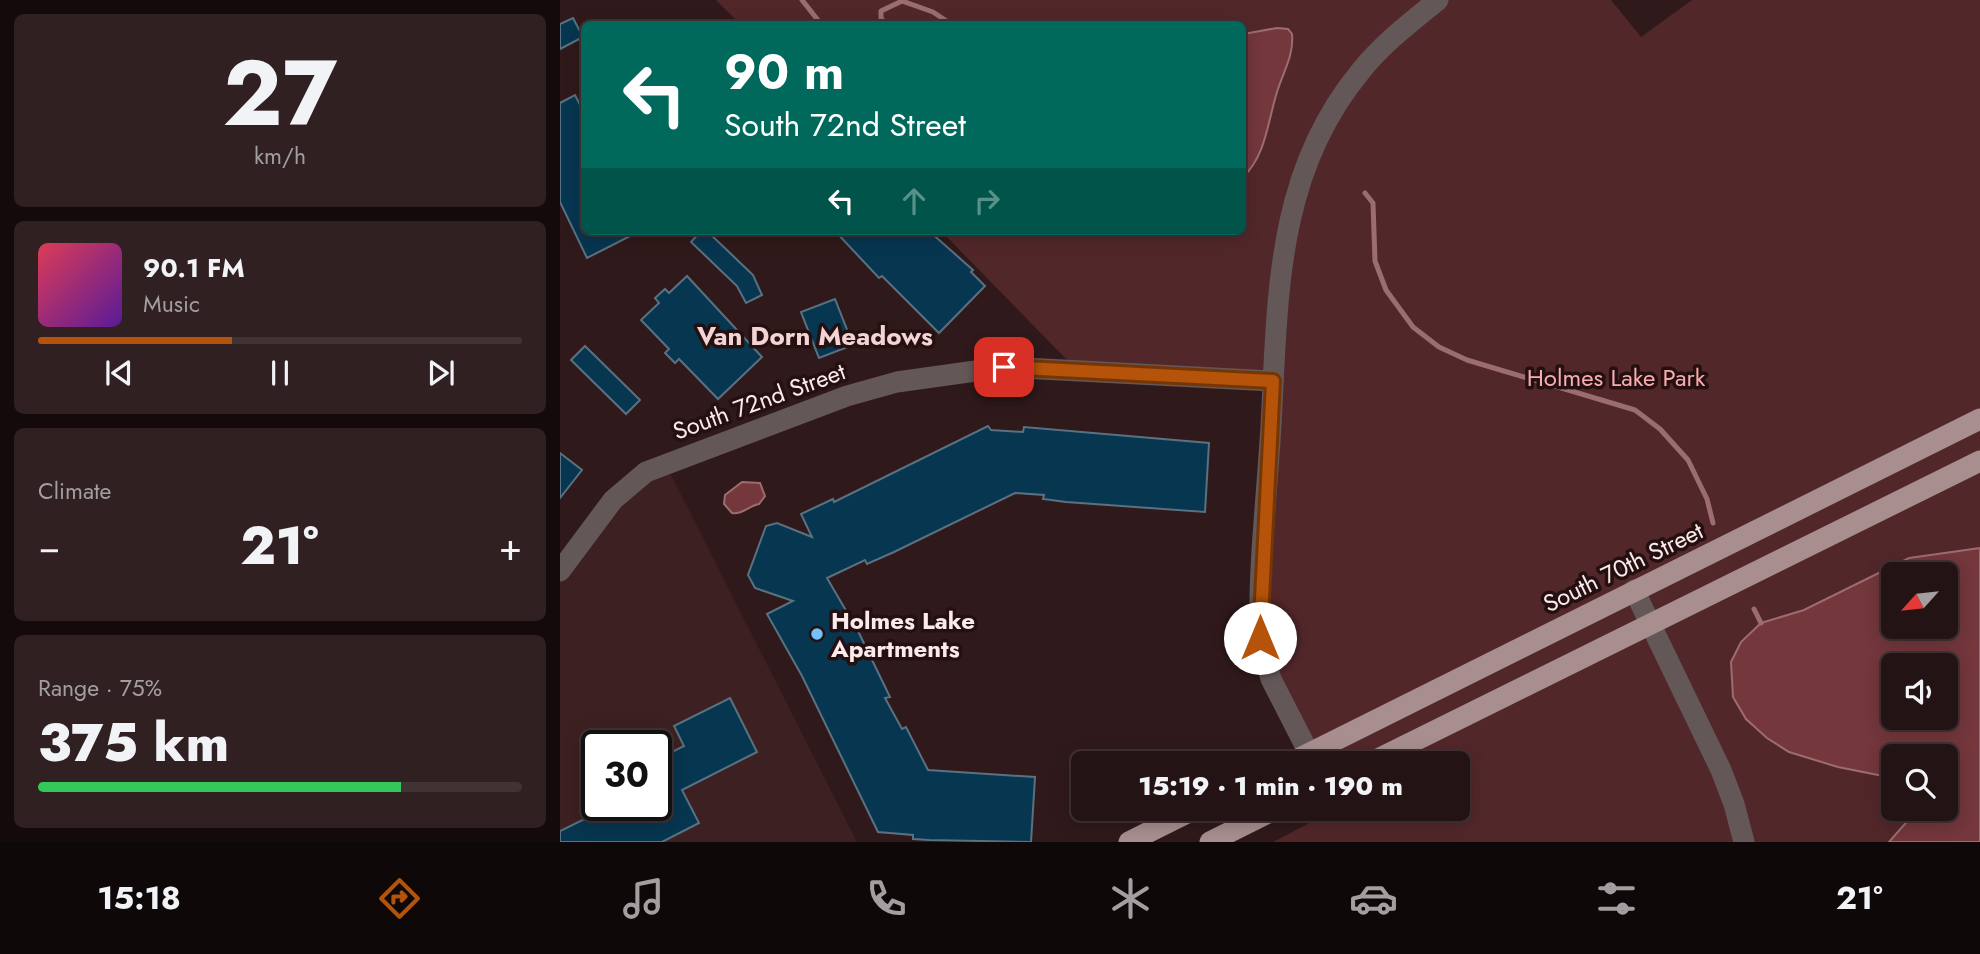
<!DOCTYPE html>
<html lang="en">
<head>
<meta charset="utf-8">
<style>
  :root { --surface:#241314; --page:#302022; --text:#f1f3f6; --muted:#a39ea0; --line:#413234; --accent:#b45309 }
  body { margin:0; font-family:Jost,sans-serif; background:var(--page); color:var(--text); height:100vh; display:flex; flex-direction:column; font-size:26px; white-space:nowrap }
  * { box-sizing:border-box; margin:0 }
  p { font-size:23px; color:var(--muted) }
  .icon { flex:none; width:38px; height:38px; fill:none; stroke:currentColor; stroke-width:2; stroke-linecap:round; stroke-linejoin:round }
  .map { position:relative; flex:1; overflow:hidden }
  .details { display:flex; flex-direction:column; gap:14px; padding:14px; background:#140a0b; width:560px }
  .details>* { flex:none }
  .hud { position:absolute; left:21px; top:21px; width:665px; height:214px; border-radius:10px; box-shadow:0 4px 18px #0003,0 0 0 2px var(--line); background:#00695c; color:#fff; overflow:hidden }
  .needle { width:46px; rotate:243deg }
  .fabs { position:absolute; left:1321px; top:562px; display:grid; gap:14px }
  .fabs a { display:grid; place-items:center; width:77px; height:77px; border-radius:10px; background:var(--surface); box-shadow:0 4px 18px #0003,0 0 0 2px var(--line); font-size:35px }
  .speed { position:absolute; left:21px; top:730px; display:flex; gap:14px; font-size:35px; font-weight:700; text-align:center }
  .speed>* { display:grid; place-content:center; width:91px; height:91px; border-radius:50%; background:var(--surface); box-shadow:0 4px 18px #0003,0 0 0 2px var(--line); line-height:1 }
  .speed .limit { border:4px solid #111; border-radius:10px; background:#fff; color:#111 }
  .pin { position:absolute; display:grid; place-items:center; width:60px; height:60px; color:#fff; margin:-30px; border-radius:14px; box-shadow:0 4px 10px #0006 }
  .me { position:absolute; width:77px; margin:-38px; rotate:0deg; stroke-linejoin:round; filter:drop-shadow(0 0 5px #0008) }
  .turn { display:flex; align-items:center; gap:24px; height:147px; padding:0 28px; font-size:32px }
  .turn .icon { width:91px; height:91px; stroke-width:2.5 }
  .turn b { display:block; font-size:49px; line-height:60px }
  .lanes { display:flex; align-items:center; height:66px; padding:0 28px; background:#0003; justify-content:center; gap:35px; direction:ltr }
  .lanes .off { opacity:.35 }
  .big { font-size:52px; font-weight:800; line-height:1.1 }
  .details .card { flex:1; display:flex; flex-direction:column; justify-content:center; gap:10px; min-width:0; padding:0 24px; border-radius:10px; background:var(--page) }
  .details .dial { align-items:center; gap:0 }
  .dial b { font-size:91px; line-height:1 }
  .song { display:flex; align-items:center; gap:21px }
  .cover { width:84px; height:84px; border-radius:10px; background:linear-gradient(135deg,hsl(350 70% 55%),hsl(270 70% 35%)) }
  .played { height:7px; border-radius:4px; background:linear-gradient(90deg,var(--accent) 40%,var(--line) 40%) }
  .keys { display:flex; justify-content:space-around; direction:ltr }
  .heat { display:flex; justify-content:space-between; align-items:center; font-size:38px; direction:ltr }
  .charge { height:10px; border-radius:5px; background:linear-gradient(90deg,#34c759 75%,var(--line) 0) }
  .trip { position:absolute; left:511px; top:751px; width:399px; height:70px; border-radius:10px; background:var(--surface); box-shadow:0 4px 18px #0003,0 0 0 2px var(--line); font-weight:800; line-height:70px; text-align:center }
  .menu { display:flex; height:112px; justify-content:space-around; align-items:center; background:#0e0808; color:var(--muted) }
  .menu .icon { width:49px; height:49px }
  .menu .on { color:var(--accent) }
  .menu b { font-size:32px; color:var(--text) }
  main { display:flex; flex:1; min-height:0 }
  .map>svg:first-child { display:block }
  .built { fill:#3d2022; fill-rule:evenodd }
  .green { fill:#52272a; fill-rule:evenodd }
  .water { fill:#73373c; stroke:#9c6d70; stroke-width:2; fill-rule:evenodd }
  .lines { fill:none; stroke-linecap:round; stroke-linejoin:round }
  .stream { stroke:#9c6d70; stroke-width:5 }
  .building { fill:#073651; stroke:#5a7181; stroke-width:2 }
  .minor { stroke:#645758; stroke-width:21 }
  .major { stroke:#a88e8f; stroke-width:21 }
  .route-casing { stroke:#753606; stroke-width:18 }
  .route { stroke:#b45309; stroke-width:12 }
  .poi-dot { fill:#73c1f5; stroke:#251011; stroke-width:2.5 }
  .labels { text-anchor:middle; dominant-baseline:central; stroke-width:7; stroke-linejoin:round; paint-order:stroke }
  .park-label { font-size:24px; fill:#f9acaf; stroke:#251011 }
  .street-label { font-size:24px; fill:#fbeaeb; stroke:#251011 }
  .poi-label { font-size:24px; font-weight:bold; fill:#fbeaeb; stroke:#251011; text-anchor:start }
  .neighbourhood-label { font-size:26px; font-weight:bold; fill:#f4d3d4; stroke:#251011 }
</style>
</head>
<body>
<main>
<section class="details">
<div class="card dial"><b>27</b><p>km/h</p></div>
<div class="card">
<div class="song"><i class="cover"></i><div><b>90.1 FM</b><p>Music</p></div></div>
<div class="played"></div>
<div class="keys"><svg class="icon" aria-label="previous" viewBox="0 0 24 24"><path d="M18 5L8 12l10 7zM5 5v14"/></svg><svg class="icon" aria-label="pause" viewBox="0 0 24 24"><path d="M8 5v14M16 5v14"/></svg><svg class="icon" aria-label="next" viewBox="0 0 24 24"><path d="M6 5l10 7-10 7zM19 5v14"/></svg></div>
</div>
<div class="card"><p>Climate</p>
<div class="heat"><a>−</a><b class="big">21°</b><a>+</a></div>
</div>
<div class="card"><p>Range · 75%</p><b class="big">375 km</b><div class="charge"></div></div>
</section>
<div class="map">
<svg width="1420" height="842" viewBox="0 0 1420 842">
  <rect width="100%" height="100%" fill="#30191a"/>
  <!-- built -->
  <path class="built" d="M 105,463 L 297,842 L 0,842 L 0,571 L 53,500 ZM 37,746 L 96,746 L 96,805 L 37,805 Z"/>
  <!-- green -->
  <path class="green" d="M 156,0 L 1051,0 L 1081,37 L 1132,0 L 1420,0 L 1420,842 L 713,842 L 776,809 L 898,808 L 898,763 L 754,763 L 707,669 L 713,381 L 516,369 L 381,231 L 682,231 L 682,24 L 180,24 ZM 1334,574 L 1386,574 L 1386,626 L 1334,626 ZM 1334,665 L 1386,665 L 1386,718 L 1334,718 ZM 1334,756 L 1386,756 L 1386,808 L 1334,808 Z"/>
  <!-- water -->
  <g class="water">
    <path d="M 717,28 L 728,29 L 732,34 C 734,56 723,72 717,92 C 708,120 706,156 683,177 L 683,34 Z"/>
    <path d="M 182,482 L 200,483 L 205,496 L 199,504 C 189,506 182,515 172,513 L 164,504 L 165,495 Z"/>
    <path d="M 1420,548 L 1420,842 L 1329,842 L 1358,809 L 1386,808 L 1386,756 L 1334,756 L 1333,778 L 1278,767 L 1229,752 L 1207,738 L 1186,719 L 1173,697 L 1171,662 L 1181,642 L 1201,623 L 1244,610 L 1349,558 ZM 1334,574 L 1386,574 L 1386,626 L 1334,626 ZM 1334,665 L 1386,665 L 1386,718 L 1334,718 Z"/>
  </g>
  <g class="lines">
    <!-- stream -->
    <g class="stream">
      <path d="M 242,0 L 261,24"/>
      <path d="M 326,24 L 321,18 L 321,11 L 342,1 L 373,12 L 391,24"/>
      <path d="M 805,193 L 813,203 L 815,261 L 826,290 L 853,327 L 879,347 L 907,360 L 1075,410 L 1100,429 L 1128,460 L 1147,499 L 1153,523"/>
      <path d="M 1194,609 L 1201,623"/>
    </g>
  </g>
  <!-- building -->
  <g class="building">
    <path d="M 13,18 L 23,37 L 0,49 L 0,24 Z"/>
    <path d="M 15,95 L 24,113 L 24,231 L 80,231 L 27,258 L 0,202 L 0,103 Z"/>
    <path d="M 141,231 L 147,231 L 193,275 L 202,295 L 186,303 L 177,286 L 131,242 Z"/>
    <path d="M 275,231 L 369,231 L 413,270 L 411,272 L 425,286 L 379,333 L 322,276 L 319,278 Z"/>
    <path d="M 127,276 L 202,357 L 158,399 L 119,359 L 115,363 L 105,353 L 109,349 L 81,320 L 99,303 L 95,298 L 105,289 L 109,293 Z"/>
    <path d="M 275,299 L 293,345 L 259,358 L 241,312 Z"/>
    <path d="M 25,346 L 80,400 L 66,414 L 11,360 Z"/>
    <path d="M 428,426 L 431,430 L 463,432 L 464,427 L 649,443 L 645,512 L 506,502 L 483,499 L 484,495 L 455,493 L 334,552 L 307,564 L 305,560 L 267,578 L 299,633 L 330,697 L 325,698 L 342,729 L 346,727 L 368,770 L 475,777 L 471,842 L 369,840 L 353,839 L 353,835 L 318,832 L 242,676 L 207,614 L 233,601 L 195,588 L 188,575 L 206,526 L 217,523 L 252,537 L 241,514 L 273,499 L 274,502 Z"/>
    <path d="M 0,453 L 22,470 L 0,498 Z"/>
    <path d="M 170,698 L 197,752 L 122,790 L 139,823 L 102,842 L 0,842 L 0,831 L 53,805 L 96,805 L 96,760 L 124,746 L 114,726 Z"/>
  </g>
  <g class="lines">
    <!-- minor -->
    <g class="minor">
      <path d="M 0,571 L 53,500 L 86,472 L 287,396 L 337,382 L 444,367 L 713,381"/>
      <path d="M 1074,590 L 1161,770 L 1174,804 L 1184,842"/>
      <path d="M 754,763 L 711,679 L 700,638 C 698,568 707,496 711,425 C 718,299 715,175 800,72 C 822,44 851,22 878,0"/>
    </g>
    <!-- major -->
    <g class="major">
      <path d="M 730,763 L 1420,419"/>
      <path d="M 810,763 L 1420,461"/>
      <path d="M 569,842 L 637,808"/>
      <path d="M 650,842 L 718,808"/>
    </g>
  </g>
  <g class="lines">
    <defs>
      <path id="route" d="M 444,367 L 713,381 L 700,638"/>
    </defs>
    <!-- route casing -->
    <use href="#route" class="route-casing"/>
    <!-- route -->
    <use href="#route" class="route"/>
  </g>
  <!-- markers -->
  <circle class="poi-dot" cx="257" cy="634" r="7"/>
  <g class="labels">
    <!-- park labels -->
    <g class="park-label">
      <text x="1056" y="377">Holmes Lake Park</text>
    </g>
    <!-- street labels -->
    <g class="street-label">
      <text transform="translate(199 401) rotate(-20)">South 72nd Street</text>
      <text transform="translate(1063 567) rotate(-26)">South 70th Street</text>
    </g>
    <!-- poi labels -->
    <g class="poi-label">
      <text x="271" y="620">Holmes Lake<tspan x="271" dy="28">Apartments</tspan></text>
    </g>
    <!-- neighbourhood labels -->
    <g class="neighbourhood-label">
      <text x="255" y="336">Van Dorn Meadows</text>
    </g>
  </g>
</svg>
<div class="fabs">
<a><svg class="needle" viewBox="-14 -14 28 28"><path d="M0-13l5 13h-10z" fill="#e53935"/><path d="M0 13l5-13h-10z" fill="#a39ea0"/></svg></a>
<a><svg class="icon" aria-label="sound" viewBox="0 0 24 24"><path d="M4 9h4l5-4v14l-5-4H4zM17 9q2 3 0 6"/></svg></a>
<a><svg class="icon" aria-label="search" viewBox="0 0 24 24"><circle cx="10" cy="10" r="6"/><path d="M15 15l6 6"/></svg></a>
</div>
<div class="speed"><div class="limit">30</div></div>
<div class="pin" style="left:444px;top:367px;background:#d93025"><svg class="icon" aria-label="arrive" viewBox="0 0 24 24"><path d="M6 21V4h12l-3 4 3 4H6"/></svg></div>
<svg class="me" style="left:700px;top:638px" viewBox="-20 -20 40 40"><circle r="19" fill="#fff"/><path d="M0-13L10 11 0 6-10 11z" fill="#b45309"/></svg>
<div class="trip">15:19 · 1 min · 190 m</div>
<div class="hud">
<div class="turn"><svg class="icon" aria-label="left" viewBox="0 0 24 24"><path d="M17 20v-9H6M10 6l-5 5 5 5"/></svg><div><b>90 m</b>South 72nd Street</div></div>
<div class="lanes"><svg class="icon" aria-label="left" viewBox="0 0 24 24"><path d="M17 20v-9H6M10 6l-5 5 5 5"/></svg><svg class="icon off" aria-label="ahead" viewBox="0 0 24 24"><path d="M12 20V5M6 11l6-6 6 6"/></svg><svg class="icon off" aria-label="right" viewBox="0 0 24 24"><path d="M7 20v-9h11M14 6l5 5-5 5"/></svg></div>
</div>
</div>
</main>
<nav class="menu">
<b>15:18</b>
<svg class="icon on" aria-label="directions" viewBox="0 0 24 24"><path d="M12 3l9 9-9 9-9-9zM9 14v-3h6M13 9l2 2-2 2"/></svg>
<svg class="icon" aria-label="music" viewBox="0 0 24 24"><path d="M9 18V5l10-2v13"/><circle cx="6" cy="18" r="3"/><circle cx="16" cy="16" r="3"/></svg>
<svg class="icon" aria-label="phone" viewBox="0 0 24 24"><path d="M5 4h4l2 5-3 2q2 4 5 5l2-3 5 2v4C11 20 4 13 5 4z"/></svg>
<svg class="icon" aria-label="climate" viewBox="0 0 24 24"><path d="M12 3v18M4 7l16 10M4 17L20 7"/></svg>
<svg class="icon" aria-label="car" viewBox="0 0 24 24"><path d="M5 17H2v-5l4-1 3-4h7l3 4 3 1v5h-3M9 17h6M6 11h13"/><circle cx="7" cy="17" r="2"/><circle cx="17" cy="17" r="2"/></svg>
<svg class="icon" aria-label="filters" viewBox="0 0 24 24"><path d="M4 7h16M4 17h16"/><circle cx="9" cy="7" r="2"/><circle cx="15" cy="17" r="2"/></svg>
<b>21°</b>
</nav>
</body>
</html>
